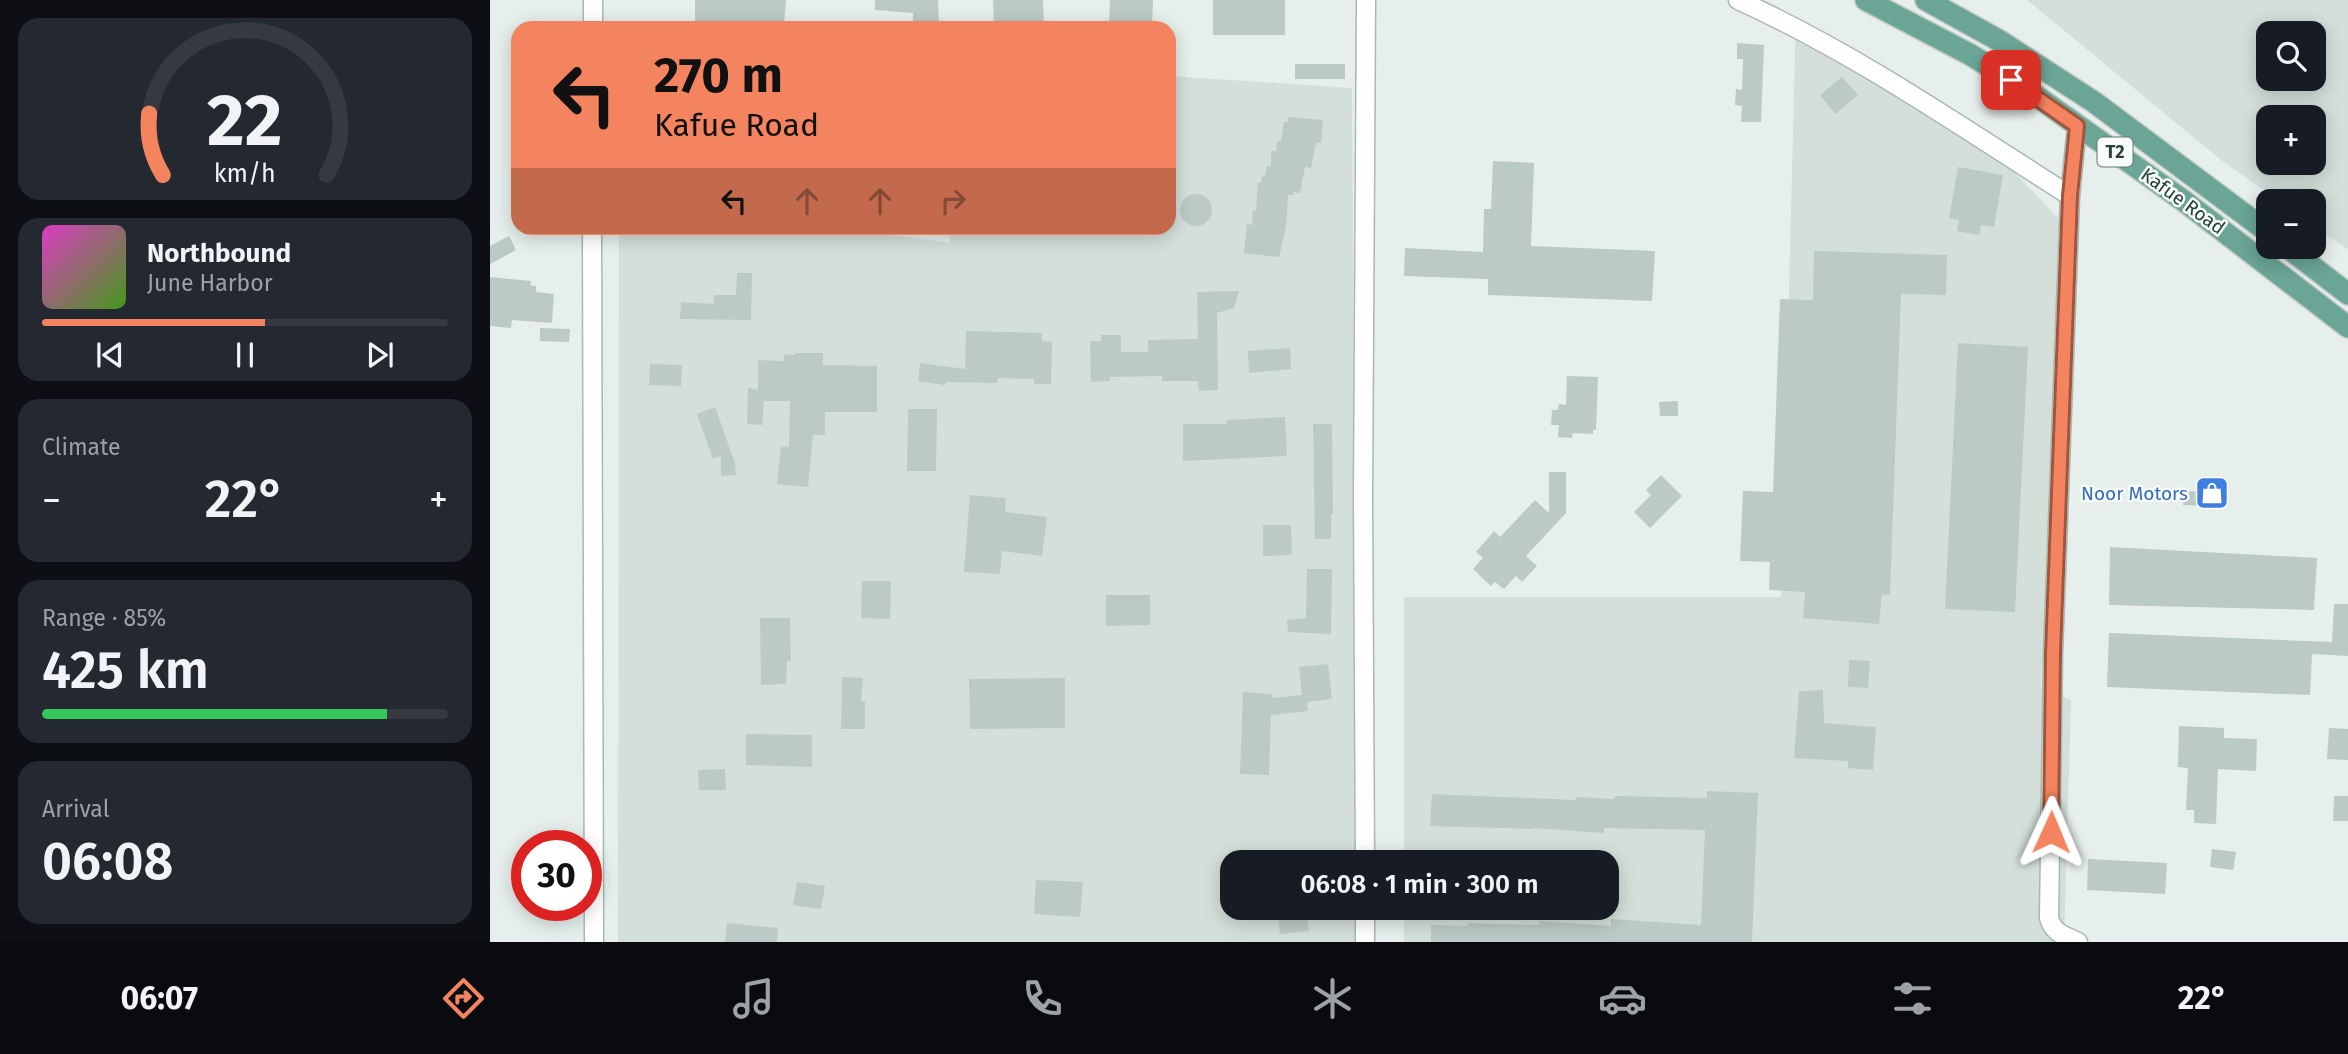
<!DOCTYPE html>
<html lang="en">
<head>
<meta charset="utf-8">
<style>
  :root { --surface:#171b24; --page:#242831; --text:#f1f3f6; --muted:#9ea1a6; --line:#363941; --accent:#f4845f }
  body { margin:0; font-family:"Fira Sans",sans-serif; background:var(--page); color:var(--text); height:100vh; display:flex; flex-direction:column; font-size:26px; white-space:nowrap }
  * { box-sizing:border-box; margin:0 }
  p { font-size:23px; color:var(--muted) }
  .icon { flex:none; width:38px; height:38px; fill:none; stroke:currentColor; stroke-width:2; stroke-linecap:round; stroke-linejoin:round }
  .map { position:relative; flex:1; overflow:hidden }
  .sheet { display:flex; flex-direction:column; gap:18px; padding:18px; background:#0d0f14; width:490px }
  .sheet>* { flex:none }
  .top-card { position:absolute; left:21px; top:21px; width:665px; height:214px; border-radius:21px; box-shadow:0 4px 18px #0003; background:#f4845f; color:#111; overflow:hidden }
  .fabs { position:absolute; left:1766px; top:21px; display:grid; gap:14px }
  .fabs a { display:grid; place-items:center; width:70px; height:70px; border-radius:14px; background:var(--surface); box-shadow:0 4px 18px #0003; font-size:35px }
  .speed { position:absolute; left:21px; top:830px; display:flex; gap:14px; font-size:35px; font-weight:700; text-align:center }
  .speed>* { display:grid; place-content:center; width:91px; height:91px; border-radius:50%; background:var(--surface); box-shadow:0 4px 18px #0003; line-height:1 }
  .speed .limit { border:10px solid #d22; background:#fff; color:#111 }
  .pin { position:absolute; display:grid; place-items:center; width:60px; height:60px; color:#fff; margin:-30px; border-radius:14px; box-shadow:0 4px 10px #0006 }
  .me { position:absolute; width:77px; margin:-38px; rotate:1deg; stroke-linejoin:round; filter:drop-shadow(0 0 5px #0008) }
  .turn { display:flex; align-items:center; gap:24px; height:147px; padding:0 28px; font-size:32px }
  .turn .icon { width:91px; height:91px; stroke-width:2.5 }
  .turn b { display:block; font-size:49px; line-height:60px }
  .lanes { display:flex; align-items:center; height:66px; padding:0 28px; background:#0003; justify-content:center; gap:35px; direction:ltr }
  .lanes .off { opacity:.35 }
  .big { font-size:52px; font-weight:600; line-height:1.1 }
  .sheet .card { flex:1; display:flex; flex-direction:column; justify-content:center; gap:10px; min-width:0; padding:0 24px; border-radius:21px; background:var(--page) }
  .sheet .dial { align-items:center; gap:0 }
  .dial svg { height:182px; overflow:visible; fill:none; stroke:var(--line); stroke-width:7; stroke-linecap:round; text-anchor:middle }
  .dial text { fill:var(--text); stroke:none }
  .song { display:flex; align-items:center; gap:21px }
  .cover { width:84px; height:84px; border-radius:10px; background:linear-gradient(135deg,hsl(310 70% 55%),hsl(100 70% 35%)) }
  .played { height:7px; border-radius:4px; background:linear-gradient(90deg,var(--accent) 55%,var(--line) 55%) }
  .keys { display:flex; justify-content:space-around; direction:ltr }
  .heat { display:flex; justify-content:space-between; align-items:center; font-size:38px; direction:ltr }
  .charge { height:10px; border-radius:5px; background:linear-gradient(90deg,#34c759 85%,var(--line) 0) }
  .trip { position:absolute; left:730px; top:850px; width:399px; height:70px; border-radius:21px; background:var(--surface); box-shadow:0 4px 18px #0003; font-weight:600; line-height:70px; text-align:center }
  .dock { display:flex; height:112px; justify-content:space-around; align-items:center; background:#090b0e; color:var(--muted) }
  .dock .icon { width:49px; height:49px }
  .dock .selected { color:var(--accent) }
  .dock b { font-size:32px; color:var(--text) }
  main { display:flex; flex:1; min-height:0 }
  .map>svg:first-child { display:block }
  .built { fill:#d4dfda; fill-rule:evenodd }
  .building { fill:#bbcac4 }
  .lines { fill:none; stroke-linecap:round; stroke-linejoin:round }
  .minor-casing { stroke:#a8b8b2; stroke-width:21 }
  .primary-casing { stroke:#c2cac8; stroke-width:24 }
  .minor { stroke:#fff; stroke-width:18 }
  .primary { stroke:#6aa596; stroke-width:21 }
  .route-casing { stroke:#9f563e; stroke-width:18 }
  .route { stroke:#f4845f; stroke-width:12 }
  .labels { text-anchor:middle; dominant-baseline:central; stroke-width:5; stroke-linejoin:round; paint-order:stroke }
  .shield { fill:#f7fbf9; stroke:#637a73; stroke-width:2 }
  .shield-label { font-size:18px; font-weight:bold; fill:#24423a }
  .street-label { font-size:19px; fill:#24423a; stroke:#f7fbf9 }
  .shop-label { font-size:19px; fill:#366cbe; stroke:#f7fbf9; text-anchor:end }
</style>
</head>
<body>
<main>
<section class="sheet">
<div class="card dial"><svg viewBox="0 0 100 80">
<path d="M14 69A42 42 0 1 1 86 69"/>
<path d="M14 69A42 42 0 0 1 8 42" stroke="#f4845f"/>
<text x="50" y="56" font-size="32" font-weight="700">22</text>
<text x="50" y="72" font-size="11">km/h</text>
</svg></div>
<div class="card">
<div class="song"><i class="cover"></i><div><b>Northbound</b><p>June Harbor</p></div></div>
<div class="played"></div>
<div class="keys"><svg class="icon" aria-label="previous" viewBox="0 0 24 24"><path d="M18 5L8 12l10 7zM5 5v14"/></svg><svg class="icon" aria-label="pause" viewBox="0 0 24 24"><path d="M8 5v14M16 5v14"/></svg><svg class="icon" aria-label="next" viewBox="0 0 24 24"><path d="M6 5l10 7-10 7zM19 5v14"/></svg></div>
</div>
<div class="card"><p>Climate</p>
<div class="heat"><a>−</a><b class="big">22°</b><a>+</a></div>
</div>
<div class="card"><p>Range · 85%</p><b class="big">425 km</b><div class="charge"></div></div>
<div class="card"><p>Arrival</p><b class="big">06:08</b></div>
</section>
<div class="map">
<svg width="1858" height="942" viewBox="0 0 1858 942">
  <rect width="100%" height="100%" fill="#e6efeb"/>
  <!-- built -->
  <g class="built">
    <path d="M 1537,0 L 1858,0 L 1858,250 L 1824,226 L 1824,201 L 1789,201 L 1731,160 ZM 1778,33 L 1824,33 L 1824,79 L 1778,79 ZM 1778,117 L 1824,117 L 1824,163 L 1778,163 Z"/>
    <path d="M 1306,17 L 1507,154 L 1569,219 L 1551,687 L 1581,700 L 1574,942 L 914,942 L 914,908 L 1116,908 L 1116,863 L 914,863 L 914,597 L 1291,597 Z"/>
    <path d="M 679,76 L 862,88 L 867,863 L 742,863 L 742,908 L 868,908 L 868,942 L 128,942 L 129,228 L 352,228 L 460,243 L 461,228 L 679,228 Z"/>
  </g>
  <!-- building -->
  <g class="building">
    <path d="M 205,0 L 296,0 L 294,24 L 257,22 L 257,28 L 205,28 Z"/>
    <path d="M 385,0 L 448,0 L 449,28 L 423,28 L 423,13 L 385,10 Z"/>
    <path d="M 503,0 L 553,0 L 554,28 L 504,28 Z"/>
    <path d="M 620,0 L 663,0 L 662,28 L 619,28 Z"/>
    <rect x="723" y="0" width="72" height="35"/>
    <path d="M 1247,43 L 1274,45 L 1271,122 L 1251,122 L 1252,106 L 1245,105 L 1246,89 L 1252,90 L 1253,59 L 1247,59 Z"/>
    <rect x="805" y="64" width="50" height="15"/>
    <path d="M 1352,77 L 1368,95 L 1345,114 L 1330,95 Z"/>
    <path d="M 798,117 L 833,120 L 831,143 L 826,143 L 821,168 L 815,167 L 810,193 L 803,192 L 803,195 L 798,195 L 796,227 L 789,257 L 754,253 L 757,224 L 762,225 L 763,210 L 766,211 L 768,182 L 771,183 L 772,176 L 775,177 L 777,166 L 781,167 L 781,151 L 786,151 L 787,141 L 791,141 L 794,122 L 798,122 Z"/>
    <path d="M 1003,161 L 1044,163 L 1041,246 L 1165,251 L 1162,301 L 998,295 L 998,279 L 914,276 L 915,248 L 993,252 L 994,209 L 1001,209 Z"/>
    <path d="M 1468,167 L 1513,175 L 1504,227 L 1491,225 L 1489,235 L 1467,231 L 1469,220 L 1459,218 Z"/>
    <circle cx="706" cy="210" r="16"/>
    <path d="M 19,236 L 26,250 L 0,264 L 0,246 Z"/>
    <path d="M 1324,251 L 1457,255 L 1456,295 L 1411,294 L 1400,595 L 1392,594 L 1389,624 L 1313,618 L 1315,592 L 1279,590 L 1280,562 L 1250,561 L 1253,491 L 1283,492 L 1290,299 L 1323,300 Z"/>
    <path d="M 247,273 L 262,273 L 261,320 L 190,319 L 191,302 L 224,304 L 224,295 L 246,295 Z"/>
    <path d="M 0,277 L 41,281 L 40,285 L 46,286 L 46,292 L 64,294 L 62,323 L 22,320 L 21,328 L 0,326 Z"/>
    <path d="M 749,291 L 744,308 L 727,313 L 728,390 L 709,391 L 708,381 L 672,381 L 672,376 L 620,377 L 620,381 L 601,382 L 600,341 L 611,341 L 611,335 L 631,335 L 631,352 L 658,352 L 658,340 L 708,339 L 707,292 Z"/>
    <path d="M 50,328 L 80,329 L 79,342 L 50,341 Z"/>
    <path d="M 476,331 L 552,333 L 552,341 L 562,342 L 561,384 L 544,384 L 544,379 L 508,378 L 507,383 L 456,382 L 455,385 L 428,381 L 430,363 L 475,369 Z"/>
    <path d="M 1468,343 L 1538,347 L 1525,612 L 1455,609 Z"/>
    <path d="M 800,348 L 801,369 L 759,373 L 758,351 Z"/>
    <path d="M 305,353 L 333,353 L 333,365 L 387,366 L 387,412 L 335,412 L 335,435 L 323,435 L 318,487 L 287,484 L 291,446 L 299,447 L 300,401 L 274,401 L 272,425 L 257,424 L 258,388 L 268,390 L 268,360 L 294,361 L 294,354 L 305,355 Z"/>
    <path d="M 160,364 L 192,365 L 191,386 L 159,385 Z"/>
    <path d="M 1077,376 L 1108,377 L 1106,430 L 1103,430 L 1103,434 L 1083,433 L 1082,438 L 1068,437 L 1069,425 L 1061,425 L 1062,410 L 1068,410 L 1069,404 L 1076,405 Z"/>
    <path d="M 1188,401 L 1188,416 L 1170,416 L 1169,402 Z"/>
    <path d="M 225,407 L 245,463 L 246,475 L 231,476 L 231,456 L 223,459 L 207,414 Z"/>
    <path d="M 418,409 L 447,409 L 446,471 L 417,471 Z"/>
    <path d="M 795,417 L 797,456 L 693,461 L 693,424 L 737,424 L 737,420 Z"/>
    <path d="M 823,424 L 842,424 L 843,514 L 841,514 L 841,539 L 825,539 Z"/>
    <path d="M 1059,472 L 1076,472 L 1076,513 L 1036,556 L 1047,566 L 1032,582 L 1026,576 L 1014,589 L 1005,582 L 1001,586 L 983,569 L 993,558 L 986,552 L 1004,531 L 1010,537 L 1045,500 L 1059,513 Z"/>
    <path d="M 1171,475 L 1192,496 L 1160,528 L 1144,512 L 1161,495 L 1156,490 Z"/>
    <path d="M 1693,491 L 1734,492 L 1734,507 L 1693,505 Z"/>
    <path d="M 480,495 L 516,498 L 515,512 L 557,517 L 552,556 L 512,551 L 510,574 L 474,572 Z"/>
    <path d="M 773,525 L 801,525 L 802,555 L 773,556 Z"/>
    <path d="M 1620,547 L 1827,558 L 1824,610 L 1619,605 Z"/>
    <path d="M 817,569 L 842,569 L 841,634 L 798,632 L 797,620 L 816,618 Z"/>
    <path d="M 372,581 L 401,581 L 400,619 L 371,618 Z"/>
    <path d="M 616,595 L 660,595 L 660,625 L 616,626 Z"/>
    <path d="M 1844,604 L 1858,604 L 1858,656 L 1822,654 L 1820,695 L 1617,687 L 1619,633 L 1842,642 Z"/>
    <path d="M 270,618 L 300,618 L 301,661 L 297,661 L 296,684 L 271,685 Z"/>
    <path d="M 1359,660 L 1380,661 L 1378,688 L 1358,687 Z"/>
    <path d="M 838,664 L 842,699 L 817,702 L 818,711 L 781,715 L 779,775 L 750,774 L 753,692 L 782,694 L 782,698 L 812,695 L 809,667 Z"/>
    <path d="M 352,677 L 373,678 L 371,701 L 375,701 L 375,729 L 351,729 Z"/>
    <path d="M 575,678 L 575,728 L 480,729 L 479,679 Z"/>
    <path d="M 1333,690 L 1334,723 L 1386,727 L 1383,770 L 1358,768 L 1358,761 L 1304,758 L 1309,691 Z"/>
    <path d="M 1689,726 L 1734,728 L 1734,738 L 1767,739 L 1766,771 L 1728,769 L 1726,824 L 1704,823 L 1704,810 L 1696,810 L 1698,768 L 1688,767 Z"/>
    <path d="M 1839,728 L 1858,729 L 1858,760 L 1837,759 Z"/>
    <path d="M 256,734 L 322,735 L 322,767 L 256,765 Z"/>
    <path d="M 235,769 L 236,790 L 209,790 L 208,770 Z"/>
    <path d="M 1217,791 L 1268,793 L 1262,942 L 941,942 L 941,925 L 978,926 L 978,923 L 1049,925 L 1049,921 L 1121,926 L 1121,919 L 1211,925 L 1215,830 L 1114,828 L 1114,833 L 1043,828 L 1043,829 L 940,826 L 942,794 L 1086,800 L 1086,797 L 1124,799 L 1125,796 L 1217,798 Z"/>
    <path d="M 1844,796 L 1858,796 L 1858,821 L 1843,821 Z"/>
    <path d="M 1722,849 L 1746,852 L 1743,870 L 1720,867 Z"/>
    <path d="M 1598,859 L 1677,863 L 1675,894 L 1597,890 Z"/>
    <path d="M 546,880 L 593,882 L 590,917 L 544,914 Z"/>
    <path d="M 307,882 L 335,886 L 331,909 L 303,905 Z"/>
    <path d="M 787,908 L 816,908 L 819,931 L 790,934 Z"/>
    <path d="M 237,923 L 288,928 L 287,942 L 235,942 Z"/>
  </g>
  <g class="lines">
    <defs>
      <g id="minor">
        <path d="M 1248,0 C 1365,53 1472,127 1580,196"/>
        <path d="M 103,28 L 103,0"/>
        <path d="M 1587,126 L 1580,196 L 1563,653 L 1559,918 C 1563,933 1575,936 1588,942"/>
        <path d="M 102,228 L 104,942"/>
        <path d="M 875,863 L 873,497 L 876,0"/>
        <path d="M 875,908 L 875,942"/>
      </g>
      <g id="primary">
        <path d="M 1376,0 L 1481,55 L 1542,93 L 1694,201 L 1858,327"/>
        <path d="M 1436,0 L 1510,41 L 1604,102 L 1778,232"/>
        <path d="M 1797,247 L 1858,294"/>
      </g>
    </defs>
    <!-- minor casing -->
    <use href="#minor" class="minor-casing"/>
    <!-- primary casing -->
    <use href="#primary" class="primary-casing"/>
    <!-- minor -->
    <use href="#minor" class="minor"/>
    <!-- primary -->
    <use href="#primary" class="primary"/>
  </g>
  <g class="lines">
    <defs>
      <path id="route" d="M 1521,80 L 1587,126 L 1580,196 L 1563,653 L 1561,832"/>
    </defs>
    <!-- route casing -->
    <use href="#route" class="route-casing"/>
    <!-- route -->
    <use href="#route" class="route"/>
  </g>
  <!-- icons -->
  <defs>
    <symbol id="shop-square" viewBox="-11 -11 22 22"><rect x="-9" y="-9" width="18" height="18" rx="4" fill="#3f7fe0" stroke="#f7fbf9"/><path d="M-5-2.5h2.3a2.7 3.5 0 0 1 5.4 0H5L5.5 6h-11ZM-1.5-2.5h3a1.5 2.3 0 0 0-3 0Z" fill="#fff"/></symbol>
  </defs>
  <g fill-rule="evenodd">
    <use href="#shop-square" x="1703" y="474" width="38" height="38"/>
  </g>
  <g class="labels">
    <!-- shield labels -->
    <rect class="shield" x="1607.5" y="137.5" width="35" height="29" rx="5"/>
    <g class="shield-label">
      <text x="1625" y="152">T2</text>
    </g>
    <!-- street labels -->
    <g class="street-label">
      <text transform="translate(1693 201) rotate(36)">Kafue Road</text>
    </g>
    <!-- shop labels -->
    <g class="shop-label">
      <text x="1698" y="493">Noor Motors</text>
    </g>
  </g>
</svg>
<div class="fabs">
<a><svg class="icon" aria-label="search" viewBox="0 0 24 24"><circle cx="10" cy="10" r="6"/><path d="M15 15l6 6"/></svg></a>
<a>+</a>
<a>−</a>
</div>
<div class="speed"><div class="limit">30</div></div>
<div class="pin" style="left:1521px;top:80px;background:#d93025"><svg class="icon" aria-label="arrive" viewBox="0 0 24 24"><path d="M6 21V4h12l-3 4 3 4H6"/></svg></div>
<svg class="me" style="left:1561px;top:832px" viewBox="-20 -20 40 40"><path d="M0-17L14 15 0 8-14 15z" fill="#f4845f" stroke="#fff" stroke-width="4"/></svg>
<div class="trip">06:08 · 1 min · 300 m</div>
<div class="top-card">
<div class="turn"><svg class="icon" aria-label="left" viewBox="0 0 24 24"><path d="M17 20v-9H6M10 6l-5 5 5 5"/></svg><div><b>270 m</b>Kafue Road</div></div>
<div class="lanes"><svg class="icon" aria-label="left" viewBox="0 0 24 24"><path d="M17 20v-9H6M10 6l-5 5 5 5"/></svg><svg class="icon off" aria-label="ahead" viewBox="0 0 24 24"><path d="M12 20V5M6 11l6-6 6 6"/></svg><svg class="icon off" aria-label="ahead" viewBox="0 0 24 24"><path d="M12 20V5M6 11l6-6 6 6"/></svg><svg class="icon off" aria-label="right" viewBox="0 0 24 24"><path d="M7 20v-9h11M14 6l5 5-5 5"/></svg></div>
</div>
</div>
</main>
<nav class="dock">
<b>06:07</b>
<svg class="icon selected" aria-label="directions" viewBox="0 0 24 24"><path d="M12 3l9 9-9 9-9-9zM9 14v-3h6M13 9l2 2-2 2"/></svg>
<svg class="icon" aria-label="music" viewBox="0 0 24 24"><path d="M9 18V5l10-2v13"/><circle cx="6" cy="18" r="3"/><circle cx="16" cy="16" r="3"/></svg>
<svg class="icon" aria-label="phone" viewBox="0 0 24 24"><path d="M5 4h4l2 5-3 2q2 4 5 5l2-3 5 2v4C11 20 4 13 5 4z"/></svg>
<svg class="icon" aria-label="climate" viewBox="0 0 24 24"><path d="M12 3v18M4 7l16 10M4 17L20 7"/></svg>
<svg class="icon" aria-label="car" viewBox="0 0 24 24"><path d="M5 17H2v-5l4-1 3-4h7l3 4 3 1v5h-3M9 17h6M6 11h13"/><circle cx="7" cy="17" r="2"/><circle cx="17" cy="17" r="2"/></svg>
<svg class="icon" aria-label="filters" viewBox="0 0 24 24"><path d="M4 7h16M4 17h16"/><circle cx="9" cy="7" r="2"/><circle cx="15" cy="17" r="2"/></svg>
<b>22°</b>
</nav>
</body>
</html>
